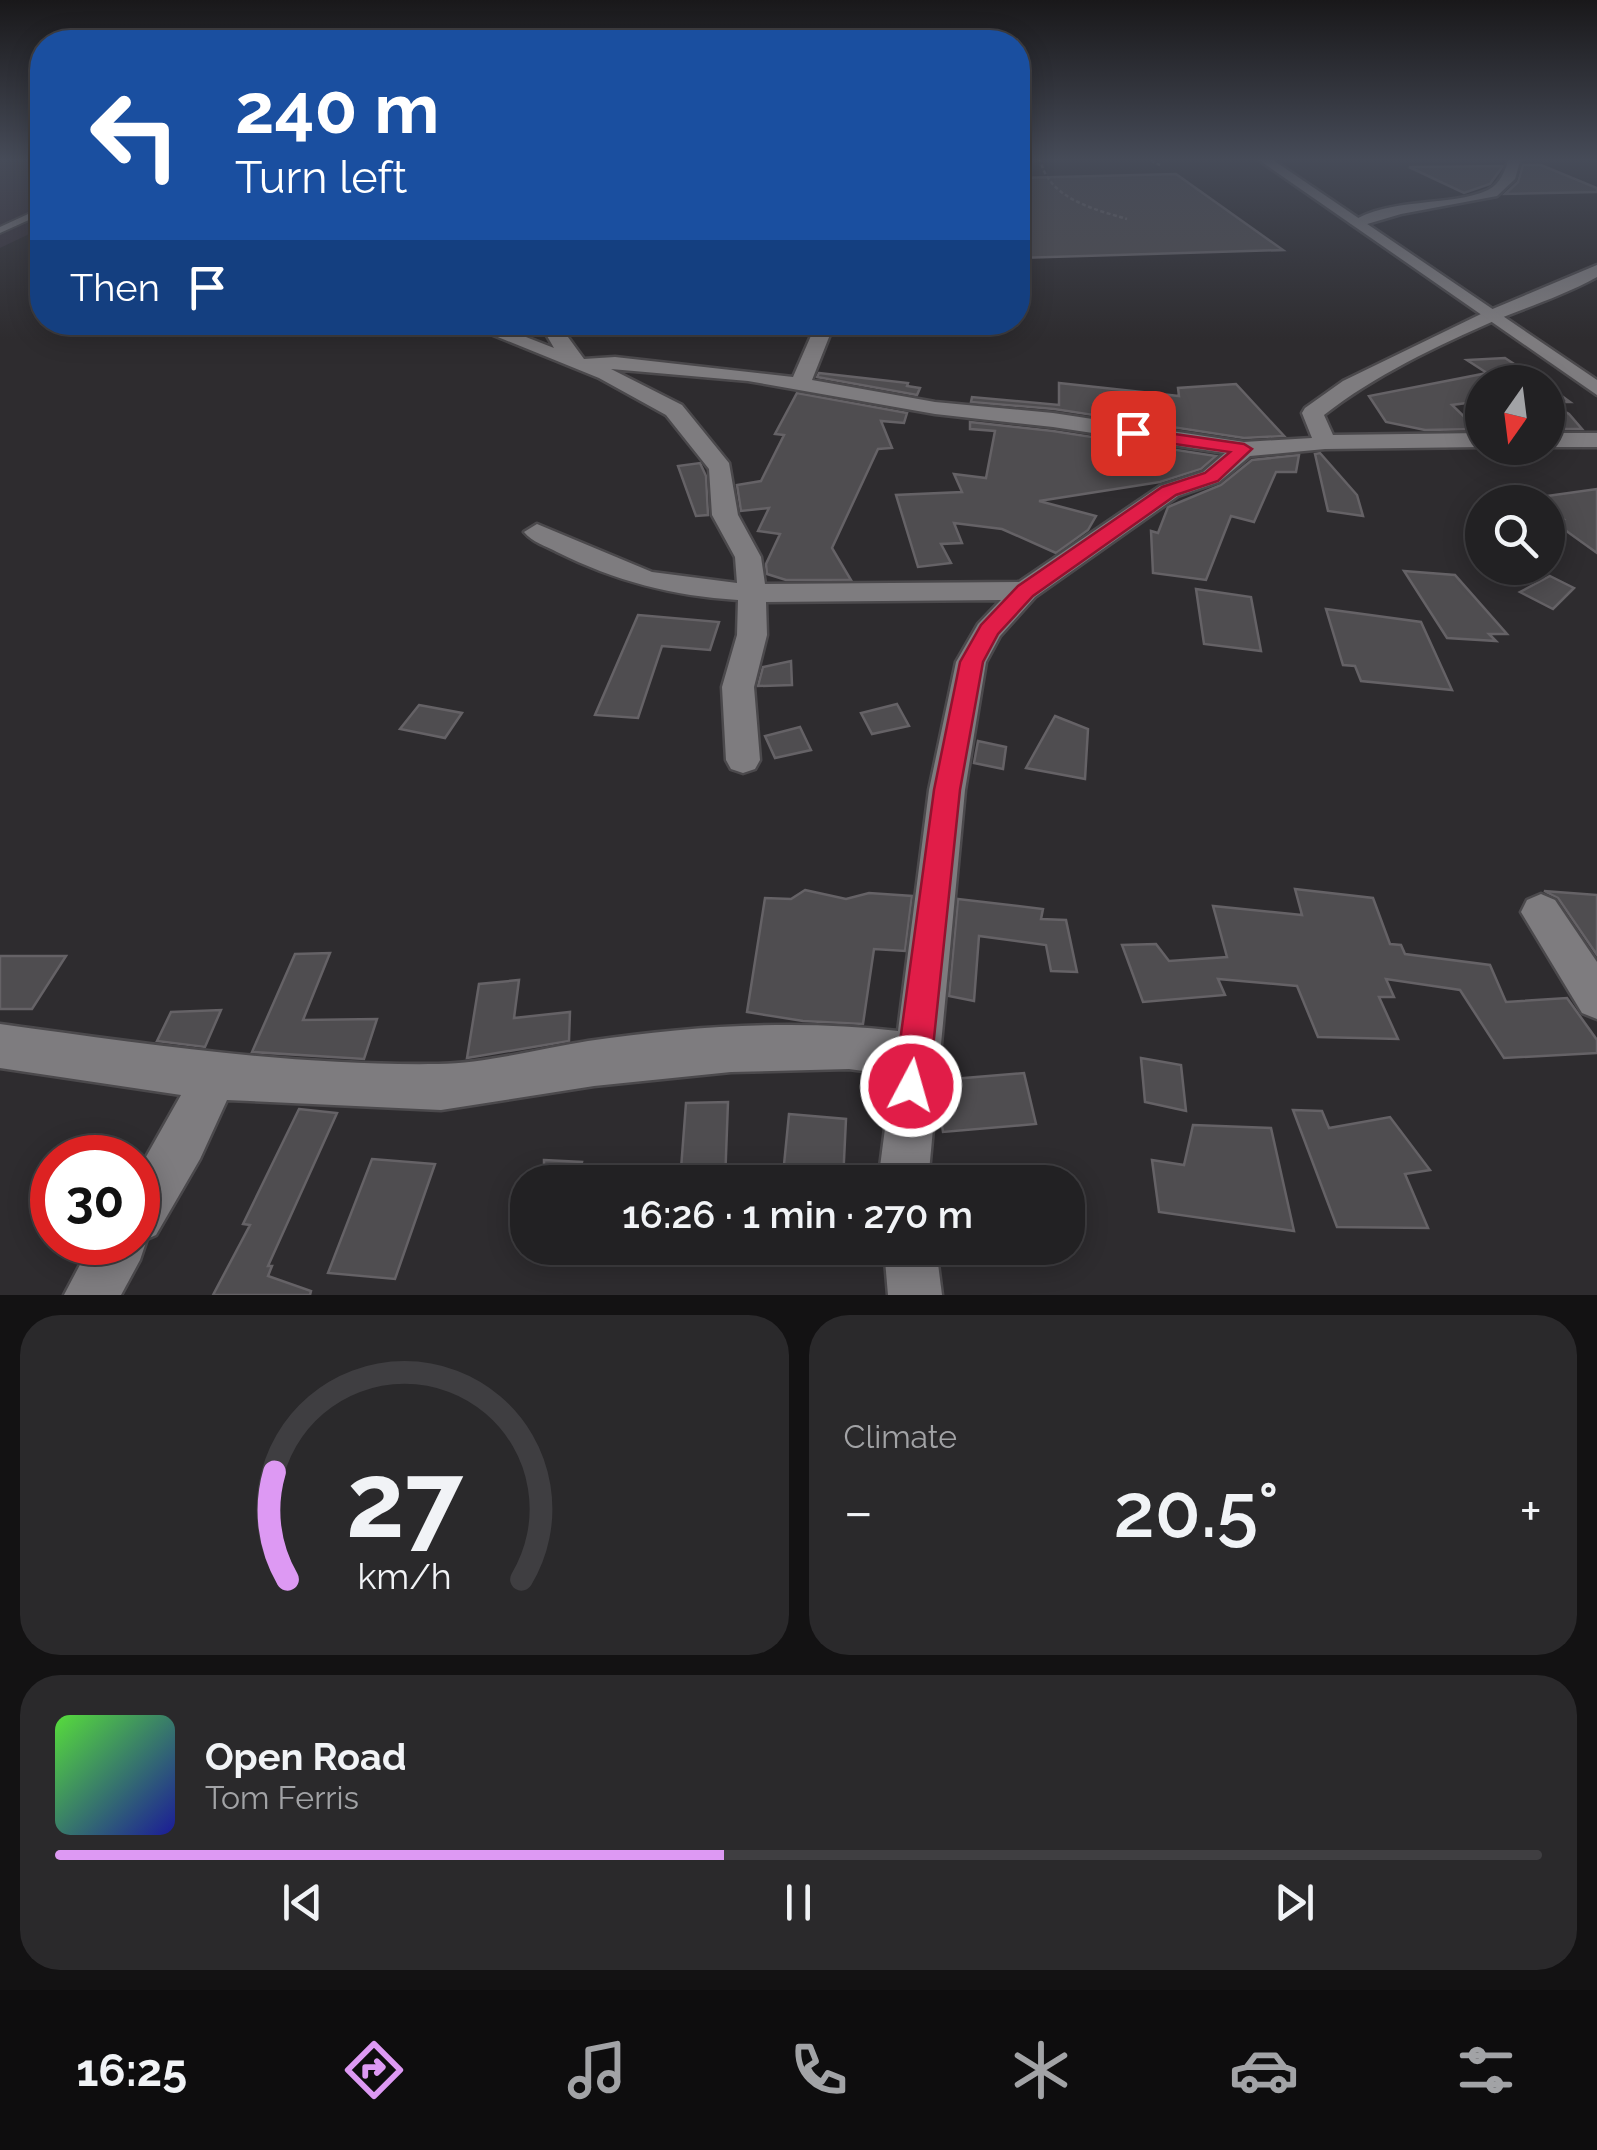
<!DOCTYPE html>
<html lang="en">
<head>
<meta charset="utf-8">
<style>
  :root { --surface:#222123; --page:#2a292b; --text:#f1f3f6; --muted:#a2a3a6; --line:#3f3e41; --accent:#dd99f3 }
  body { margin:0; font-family:Raleway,sans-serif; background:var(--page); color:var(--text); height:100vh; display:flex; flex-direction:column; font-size:38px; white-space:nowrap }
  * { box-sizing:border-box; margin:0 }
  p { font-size:32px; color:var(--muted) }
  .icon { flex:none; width:55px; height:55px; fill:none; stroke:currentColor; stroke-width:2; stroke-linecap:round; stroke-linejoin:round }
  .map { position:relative; height:1295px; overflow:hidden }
  .panel { display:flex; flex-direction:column; gap:20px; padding:20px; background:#131213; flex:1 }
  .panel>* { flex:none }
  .hud { position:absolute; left:30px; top:30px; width:1000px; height:305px; border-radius:40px; box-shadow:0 5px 25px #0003,0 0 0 2px var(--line); background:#1a4fa0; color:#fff; overflow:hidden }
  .needle { width:65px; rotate:194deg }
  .tools { position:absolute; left:1465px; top:365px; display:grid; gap:20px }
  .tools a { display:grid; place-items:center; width:100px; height:100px; border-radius:50%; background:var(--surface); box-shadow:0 5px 25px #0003,0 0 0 2px var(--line); font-size:50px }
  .speed { position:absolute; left:30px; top:1135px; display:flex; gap:20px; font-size:50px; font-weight:700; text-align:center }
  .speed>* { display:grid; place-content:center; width:130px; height:130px; border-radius:50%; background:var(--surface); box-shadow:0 5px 25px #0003,0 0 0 2px var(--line); line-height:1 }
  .speed .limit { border:15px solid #d22; background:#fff; color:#111 }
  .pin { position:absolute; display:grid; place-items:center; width:85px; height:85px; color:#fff; margin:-42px; border-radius:20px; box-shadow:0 5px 15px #0006 }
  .me { position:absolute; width:110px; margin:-55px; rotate:6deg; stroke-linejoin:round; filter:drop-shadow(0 0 8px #0008) }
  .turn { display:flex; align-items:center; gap:35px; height:210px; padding:0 40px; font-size:45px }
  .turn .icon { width:130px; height:130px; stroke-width:2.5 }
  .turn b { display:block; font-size:70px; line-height:85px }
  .then { display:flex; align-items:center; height:95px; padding:0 40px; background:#0003; gap:20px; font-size:38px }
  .big { font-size:75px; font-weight:600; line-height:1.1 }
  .panel .widget { flex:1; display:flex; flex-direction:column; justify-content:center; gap:15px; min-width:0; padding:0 35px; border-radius:40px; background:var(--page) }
  .panel .dial { align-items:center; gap:0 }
  .dial svg { height:260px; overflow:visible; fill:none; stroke:var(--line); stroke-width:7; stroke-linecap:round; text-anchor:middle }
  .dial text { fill:var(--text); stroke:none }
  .song { display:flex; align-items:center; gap:30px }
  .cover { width:120px; height:120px; border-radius:15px; background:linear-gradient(135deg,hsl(110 70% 55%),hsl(240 70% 35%)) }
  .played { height:10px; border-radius:5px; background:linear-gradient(90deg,var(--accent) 45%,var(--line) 45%) }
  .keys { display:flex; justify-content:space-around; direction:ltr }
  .heat { display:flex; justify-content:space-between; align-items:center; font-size:55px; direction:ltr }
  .panel .tiles { flex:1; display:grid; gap:20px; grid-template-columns:1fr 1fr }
  .widget:last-child { grid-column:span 2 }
  .trip { position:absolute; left:510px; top:1165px; width:575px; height:100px; border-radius:40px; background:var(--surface); box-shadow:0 5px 25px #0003,0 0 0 2px var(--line); font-weight:600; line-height:100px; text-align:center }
  .tabs { display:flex; height:160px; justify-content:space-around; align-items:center; background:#0e0d0e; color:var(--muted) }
  .tabs .icon { width:70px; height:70px }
  .tabs .active { color:var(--accent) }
  .tabs b { font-size:45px; color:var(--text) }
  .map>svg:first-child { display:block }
  .built { fill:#39333b }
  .building { fill:#4f4d50; stroke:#656266; stroke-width:2.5 }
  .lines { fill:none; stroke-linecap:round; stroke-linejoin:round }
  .lane-casing { stroke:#4b494c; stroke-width:4 }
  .street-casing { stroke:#4b494c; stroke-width:5 }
  .secondary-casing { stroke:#4b494c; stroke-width:5 }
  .path { stroke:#6b696c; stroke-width:2.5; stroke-dasharray:4 2.5; stroke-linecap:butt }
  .lane { fill:#7e7c7f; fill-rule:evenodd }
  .street { fill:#7e7c7f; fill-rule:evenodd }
  .secondary { fill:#7e7c7f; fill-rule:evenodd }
  .route { fill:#e11d48; stroke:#92132f; stroke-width:2.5 }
</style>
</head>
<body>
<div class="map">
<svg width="1597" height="1295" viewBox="0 0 1597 1295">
  <rect width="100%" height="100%" fill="#2e2c2f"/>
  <!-- built -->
  <path class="built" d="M 0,158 L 42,158 L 42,228 L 0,248 Z"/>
  <!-- building -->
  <g class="building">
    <path d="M 1523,165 L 1541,165 L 1597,188 L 1597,192 L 1505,194 L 1518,182 Z"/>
    <path d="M 1503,166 L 1490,184 L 1464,193 L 1409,167 Z"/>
    <path d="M 1176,174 L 1283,250 L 1018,258 L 1018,178 Z"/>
    <path d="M 1505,358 L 1542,382 L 1482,382 L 1482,401 L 1452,405 L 1477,429 L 1425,430 L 1386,422 L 1369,396 L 1487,373 L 1467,360 Z"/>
    <path d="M 819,373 L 908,383 L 907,386 L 920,388 L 917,395 L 817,377 Z"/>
    <path d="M 1059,383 L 1179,396 L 1178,388 L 1236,384 L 1284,436 L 1244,438 L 1054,409 L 971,402 L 972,397 L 1059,405 Z"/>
    <path d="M 1548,386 L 1570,402 L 1548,402 L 1569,414 L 1582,429 L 1548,429 Z"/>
    <path d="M 797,393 L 907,413 L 904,423 L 881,421 L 892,448 L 878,449 L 832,548 L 851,580 L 786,580 L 767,574 L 766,564 L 780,534 L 758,531 L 769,508 L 741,511 L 737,485 L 761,481 L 784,435 L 775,434 Z"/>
    <path d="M 970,422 L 1053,431 L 1216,456 L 1201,469 L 1160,482 L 1039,501 L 1096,516 L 1088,530 L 1056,553 L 1002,529 L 954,523 L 962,543 L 941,544 L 951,563 L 918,567 L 896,495 L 962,492 L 954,474 L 986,478 L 995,431 L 970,429 Z"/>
    <path d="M 1320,453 L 1357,495 L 1363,516 L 1328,511 L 1315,454 Z"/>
    <path d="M 1299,455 L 1296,472 L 1276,472 L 1254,522 L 1231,516 L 1206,580 L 1153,573 L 1151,531 L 1158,533 L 1168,507 L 1221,485 L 1252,460 Z"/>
    <path d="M 700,463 L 706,476 L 708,515 L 696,516 L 678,466 Z"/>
    <path d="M 1597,489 L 1597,553 L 1551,520 L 1563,519 L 1548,508 L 1548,502 L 1533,498 Z"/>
    <path d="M 1404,571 L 1455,575 L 1507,634 L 1489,634 L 1496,641 L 1447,638 Z"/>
    <path d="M 1550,576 L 1574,588 L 1553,609 L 1520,592 Z"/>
    <path d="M 1196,589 L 1251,597 L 1261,651 L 1204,644 Z"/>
    <path d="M 1326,609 L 1421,622 L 1452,690 L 1361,681 L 1355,666 L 1343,665 Z"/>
    <path d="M 638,615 L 719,622 L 710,650 L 662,646 L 638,718 L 595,715 Z"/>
    <path d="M 791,661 L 792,685 L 758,686 L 763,667 Z"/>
    <path d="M 897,704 L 909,726 L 872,734 L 861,713 Z"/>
    <path d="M 419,705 L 462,713 L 445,738 L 400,729 Z"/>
    <path d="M 1055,716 L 1088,729 L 1085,779 L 1026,768 Z"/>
    <path d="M 800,727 L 811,750 L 775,758 L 765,736 Z"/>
    <path d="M 978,741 L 1006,747 L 1003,769 L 974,763 Z"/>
    <path d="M 1295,889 L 1373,898 L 1390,944 L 1401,945 L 1405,954 L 1490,965 L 1506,1002 L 1567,998 L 1597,1040 L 1597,1053 L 1504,1058 L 1460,990 L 1386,979 L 1394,997 L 1379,997 L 1398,1039 L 1318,1037 L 1297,986 L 1218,979 L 1225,995 L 1143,1002 L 1122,945 L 1156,944 L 1169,961 L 1227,957 L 1213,906 L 1302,915 Z"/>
    <path d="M 805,890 L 846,899 L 869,893 L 912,896 L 905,951 L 874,949 L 863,1024 L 803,1021 L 747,1012 L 765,898 L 791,899 Z"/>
    <path d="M 1544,891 L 1597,895 L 1597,955 L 1558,898 Z"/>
    <path d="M 958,899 L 1043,909 L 1041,919 L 1066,920 L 1077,972 L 1051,971 L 1046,945 L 979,936 L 974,1001 L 949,996 Z"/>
    <path d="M 330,953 L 303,1020 L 377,1019 L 364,1059 L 252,1052 L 295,954 Z"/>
    <path d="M 0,956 L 66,956 L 32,1009 L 0,1009 Z"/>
    <path d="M 519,980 L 514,1018 L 570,1012 L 569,1041 L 467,1058 L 479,984 Z"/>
    <path d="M 221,1010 L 205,1047 L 157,1041 L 171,1012 Z"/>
    <path d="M 1141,1058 L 1181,1065 L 1186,1111 L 1145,1102 Z"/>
    <path d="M 1024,1073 L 1036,1124 L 943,1132 L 939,1107 L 941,1080 Z"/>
    <path d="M 728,1102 L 725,1182 L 680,1182 L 686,1103 Z"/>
    <path d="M 299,1109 L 337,1113 L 268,1266 L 272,1266 L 268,1276 L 311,1291 L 310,1295 L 213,1295 L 250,1225 L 243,1224 Z"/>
    <path d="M 1293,1110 L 1322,1111 L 1329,1128 L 1390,1117 L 1430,1170 L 1405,1174 L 1428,1228 L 1337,1227 Z"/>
    <path d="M 789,1114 L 846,1119 L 843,1181 L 783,1175 Z"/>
    <path d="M 1193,1125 L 1271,1128 L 1294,1231 L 1159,1212 L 1152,1160 L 1184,1165 Z"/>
    <path d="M 372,1159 L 435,1164 L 395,1279 L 328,1273 Z"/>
    <path d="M 544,1160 L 582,1162 L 577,1182 L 544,1182 Z"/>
  </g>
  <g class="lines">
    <defs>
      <path id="lane" d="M 39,209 L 42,209 L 42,214 L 0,233 L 0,227 Z"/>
      <g id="street">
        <path d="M 1509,158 L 1521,158 L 1515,179 L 1497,196 L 1401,214 L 1357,227 L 1350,223 C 1387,197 1451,207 1488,190 C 1501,183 1505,171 1509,158 Z"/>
        <path d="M 1597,265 L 1597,277 C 1565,295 1530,306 1496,320 C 1437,346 1375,375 1324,415 L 1333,435 L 1482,433 L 1482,447 L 1325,449 L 1250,456 L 1219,482 L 1178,496 L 1035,597 L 1000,636 L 986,662 L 965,790 L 928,1182 L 878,1182 L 892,1075 L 849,1069 L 731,1072 L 594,1086 L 441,1110 L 227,1100 L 200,1159 L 156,1235 L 147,1239 L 140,1260 L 121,1295 L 64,1295 L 92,1242 L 138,1242 L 138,1171 L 181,1095 L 0,1068 L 0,1024 C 145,1044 291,1066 438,1064 C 487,1063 539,1049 588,1041 C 689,1026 797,1019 898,1031 L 929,790 L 956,662 L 978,624 L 1001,600 L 766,602 L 767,635 L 754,687 L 760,760 L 755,769 L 743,773 L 731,769 L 726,760 L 722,687 L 737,635 L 738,600 C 673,596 615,581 557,552 C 546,546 532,542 524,532 L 537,524 L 652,572 L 737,583 L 735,557 L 712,515 L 709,469 L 666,415 L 599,378 L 461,322 L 488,322 L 554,348 L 539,322 L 557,322 L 584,359 L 615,357 L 793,377 L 817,322 L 835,322 L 812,380 L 935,402 L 1053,413 L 1244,442 L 1312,438 L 1302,413 L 1305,408 L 1343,381 L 1483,313 ZM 611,369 L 748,381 L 935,414 L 1053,427 L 1225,453 L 1203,472 L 1160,486 L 1019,582 L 765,584 L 761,557 L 738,515 L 729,463 L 682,405 Z"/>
        <rect x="1548" y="433" width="49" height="14"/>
        <path d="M 1541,894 L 1555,900 L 1597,962 L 1597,1019 L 1582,1013 L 1521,912 L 1527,900 Z"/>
        <path d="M 884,1248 L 936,1248 L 942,1295 L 888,1295 Z"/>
      </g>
      <path id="secondary" d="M 1256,158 L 1270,158 L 1597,380 L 1597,395 Z"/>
    </defs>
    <!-- lane casing -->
    <use href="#lane" class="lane-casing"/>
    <!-- street casing -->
    <use href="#street" class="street-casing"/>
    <!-- secondary casing -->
    <use href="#secondary" class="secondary-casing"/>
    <!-- path -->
    <g class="path">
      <path d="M 1040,158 C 1047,198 1093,209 1127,219"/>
      <path d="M 1145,158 L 1160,165"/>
    </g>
    <!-- lane -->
    <use href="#lane" class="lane"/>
    <!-- street -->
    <use href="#street" class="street"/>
    <!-- secondary -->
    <use href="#secondary" class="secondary"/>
  </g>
  <!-- sky -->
  <linearGradient id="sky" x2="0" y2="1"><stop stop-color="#19181a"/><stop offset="0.47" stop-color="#464b58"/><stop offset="1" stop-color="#464b58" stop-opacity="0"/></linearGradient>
  <rect width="1597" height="339" fill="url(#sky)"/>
  <!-- route -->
  <path class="route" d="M 1133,428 L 1244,444 L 1252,449 L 1218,481 L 1176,495 L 1033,596 L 998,634 L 983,662 L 960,790 L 929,1086 L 924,1098 L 911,1103 L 899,1098 L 894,1086 L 934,790 L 960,662 L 981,625 L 1018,586 L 1162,487 L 1205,473 L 1230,452 L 1127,437 L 1125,433 Z"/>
</svg>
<div class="tools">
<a><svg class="needle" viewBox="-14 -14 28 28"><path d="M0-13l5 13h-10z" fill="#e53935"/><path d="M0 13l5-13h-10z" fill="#a2a3a6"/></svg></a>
<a><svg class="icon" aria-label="search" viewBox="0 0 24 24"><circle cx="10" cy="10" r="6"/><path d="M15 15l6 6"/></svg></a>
</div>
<div class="speed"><div class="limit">30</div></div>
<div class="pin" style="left:1133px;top:433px;background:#d93025"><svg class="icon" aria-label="arrive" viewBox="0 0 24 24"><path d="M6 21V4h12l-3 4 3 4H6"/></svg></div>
<svg class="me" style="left:911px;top:1086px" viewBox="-20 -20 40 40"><circle r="17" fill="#e11d48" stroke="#fff" stroke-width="3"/><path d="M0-11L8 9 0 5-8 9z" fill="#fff"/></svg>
<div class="trip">16:26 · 1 min · 270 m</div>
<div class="hud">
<div class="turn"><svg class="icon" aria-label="left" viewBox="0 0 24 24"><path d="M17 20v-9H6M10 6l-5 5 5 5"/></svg><div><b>240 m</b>Turn left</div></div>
<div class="then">Then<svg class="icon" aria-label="arrive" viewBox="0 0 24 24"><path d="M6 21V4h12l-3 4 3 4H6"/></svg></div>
</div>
</div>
<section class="panel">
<div class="tiles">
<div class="widget dial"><svg viewBox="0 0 100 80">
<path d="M14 69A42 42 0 1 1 86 69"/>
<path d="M14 69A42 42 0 0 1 10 36" stroke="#dd99f3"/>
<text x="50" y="56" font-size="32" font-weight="700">27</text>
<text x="50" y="72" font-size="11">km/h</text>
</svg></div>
<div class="widget"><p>Climate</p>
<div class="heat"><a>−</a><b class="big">20.5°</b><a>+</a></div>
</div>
<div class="widget">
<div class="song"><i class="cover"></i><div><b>Open Road</b><p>Tom Ferris</p></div></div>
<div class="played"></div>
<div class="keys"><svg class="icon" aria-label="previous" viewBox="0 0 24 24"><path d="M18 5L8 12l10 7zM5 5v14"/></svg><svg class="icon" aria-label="pause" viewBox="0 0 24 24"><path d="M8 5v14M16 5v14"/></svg><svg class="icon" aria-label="next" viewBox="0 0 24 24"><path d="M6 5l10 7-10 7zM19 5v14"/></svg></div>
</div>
</div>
</section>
<nav class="tabs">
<b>16:25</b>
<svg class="icon active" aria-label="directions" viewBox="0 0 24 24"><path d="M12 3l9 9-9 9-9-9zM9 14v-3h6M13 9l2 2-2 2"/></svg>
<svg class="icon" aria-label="music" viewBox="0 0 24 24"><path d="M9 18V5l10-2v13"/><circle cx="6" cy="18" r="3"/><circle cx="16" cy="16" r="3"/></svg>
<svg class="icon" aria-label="phone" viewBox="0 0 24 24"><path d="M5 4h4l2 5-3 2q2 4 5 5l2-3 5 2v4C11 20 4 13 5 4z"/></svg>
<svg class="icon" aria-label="climate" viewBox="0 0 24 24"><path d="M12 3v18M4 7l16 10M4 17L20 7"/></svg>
<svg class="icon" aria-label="car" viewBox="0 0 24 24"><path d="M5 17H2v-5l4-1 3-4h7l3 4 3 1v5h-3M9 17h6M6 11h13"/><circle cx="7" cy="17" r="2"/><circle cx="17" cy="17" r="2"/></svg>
<svg class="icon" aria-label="filters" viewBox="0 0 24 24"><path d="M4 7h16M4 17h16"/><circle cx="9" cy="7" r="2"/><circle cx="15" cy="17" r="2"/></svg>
</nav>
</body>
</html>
